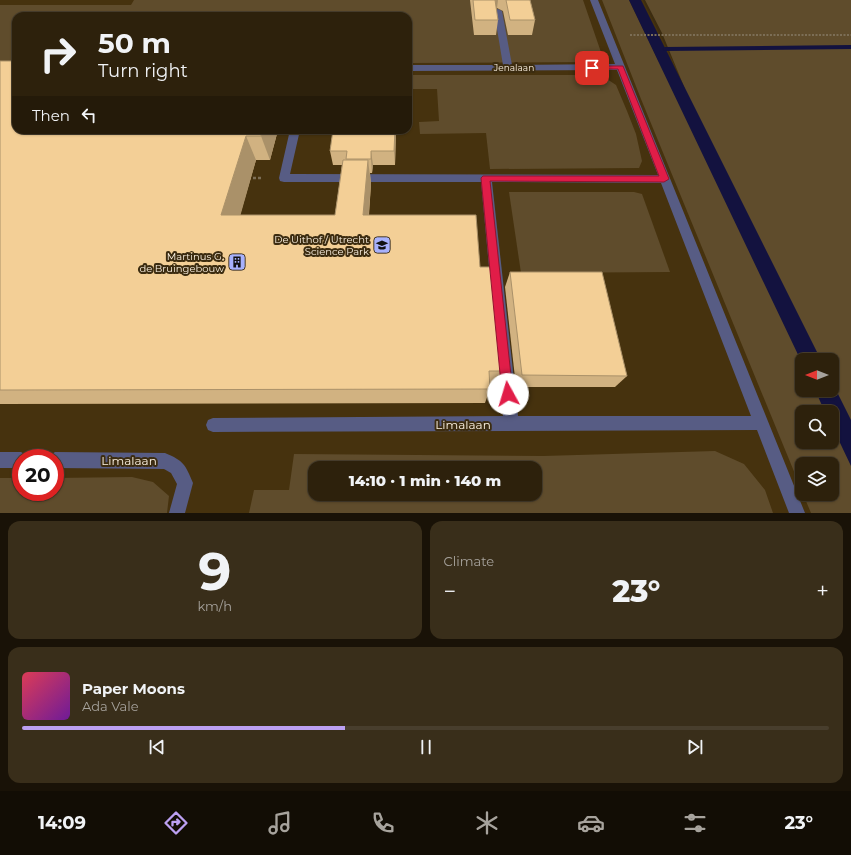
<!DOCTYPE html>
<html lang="en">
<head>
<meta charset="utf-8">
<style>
  :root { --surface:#2d210c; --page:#392e1a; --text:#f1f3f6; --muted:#a7a39d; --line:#483e2d; --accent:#bca0f2 }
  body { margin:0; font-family:Montserrat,sans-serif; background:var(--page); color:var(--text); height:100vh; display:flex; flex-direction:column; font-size:15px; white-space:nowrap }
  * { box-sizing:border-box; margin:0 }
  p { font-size:13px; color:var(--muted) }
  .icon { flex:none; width:22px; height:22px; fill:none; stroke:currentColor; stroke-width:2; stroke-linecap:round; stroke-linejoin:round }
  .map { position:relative; height:513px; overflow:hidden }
  .details { display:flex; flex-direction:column; gap:8px; padding:8px; background:#191207; flex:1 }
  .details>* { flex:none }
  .banner { position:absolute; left:12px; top:12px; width:400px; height:122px; border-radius:12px; box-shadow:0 1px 3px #0004,0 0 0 1px var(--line); background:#2d210c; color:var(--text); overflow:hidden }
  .needle { width:26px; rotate:270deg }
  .controls { position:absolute; left:795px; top:353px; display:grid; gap:8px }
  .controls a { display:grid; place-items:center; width:44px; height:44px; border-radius:8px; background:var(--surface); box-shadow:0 1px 3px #0004,0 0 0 1px var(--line); font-size:20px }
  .speed { position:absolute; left:12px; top:449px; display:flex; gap:8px; font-size:20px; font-weight:700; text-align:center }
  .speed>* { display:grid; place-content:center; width:52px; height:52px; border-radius:50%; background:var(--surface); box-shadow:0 1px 3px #0004,0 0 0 1px var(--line); line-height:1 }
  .speed .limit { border:6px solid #d22; background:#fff; color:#111 }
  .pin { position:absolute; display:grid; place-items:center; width:34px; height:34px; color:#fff; margin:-17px; border-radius:8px; box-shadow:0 2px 6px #0006 }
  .me { position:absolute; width:44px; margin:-22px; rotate:354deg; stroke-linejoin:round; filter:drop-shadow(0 0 3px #0008) }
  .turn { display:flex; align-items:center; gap:14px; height:84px; padding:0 20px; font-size:18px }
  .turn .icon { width:52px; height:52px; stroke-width:2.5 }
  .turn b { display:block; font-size:28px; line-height:34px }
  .then { display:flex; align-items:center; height:38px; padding:0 20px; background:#0003; gap:8px; font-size:15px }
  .big { font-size:30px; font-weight:800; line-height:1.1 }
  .details .widget { flex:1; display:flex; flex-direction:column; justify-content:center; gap:6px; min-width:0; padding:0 14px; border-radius:12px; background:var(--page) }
  .details .dial { align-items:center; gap:0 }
  .dial b { font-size:52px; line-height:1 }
  .song { display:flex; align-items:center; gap:12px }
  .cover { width:48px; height:48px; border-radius:6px; background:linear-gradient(135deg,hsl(350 70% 55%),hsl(280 70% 35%)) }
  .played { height:4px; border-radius:2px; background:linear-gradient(90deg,var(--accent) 40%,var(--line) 40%) }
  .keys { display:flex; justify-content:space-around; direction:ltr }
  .heat { display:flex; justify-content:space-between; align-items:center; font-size:22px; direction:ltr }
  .details .tiles { flex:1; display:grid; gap:8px; grid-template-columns:1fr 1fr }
  .widget:last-child { grid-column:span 2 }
  .trip { position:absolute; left:308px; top:461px; width:234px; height:40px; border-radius:12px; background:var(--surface); box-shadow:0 1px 3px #0004,0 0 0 1px var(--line); font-weight:800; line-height:40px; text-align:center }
  .tabs { display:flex; height:64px; justify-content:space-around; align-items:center; background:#120d05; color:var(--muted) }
  .tabs .icon { width:28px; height:28px }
  .tabs .active { color:var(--accent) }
  .tabs b { font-size:18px; color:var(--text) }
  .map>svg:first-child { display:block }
  .built { fill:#46320e; fill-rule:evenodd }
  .green { fill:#5f4c2c; fill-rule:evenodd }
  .water { fill:#13123f }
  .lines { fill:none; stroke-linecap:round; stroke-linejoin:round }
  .stream { fill:#13123f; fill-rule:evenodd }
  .path-far1 { stroke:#7c6e56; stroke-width:2; stroke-dasharray:2 1.5; stroke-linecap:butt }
  .path { stroke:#7c6e56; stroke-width:2.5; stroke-dasharray:3 2; stroke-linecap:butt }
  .minor { fill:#575c84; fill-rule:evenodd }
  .wall { fill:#d1b281 }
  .shaded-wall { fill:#aa9169 }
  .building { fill:#f3cf96; stroke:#aa9169 }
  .route { fill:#e11d48; stroke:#92132f }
  .labels { text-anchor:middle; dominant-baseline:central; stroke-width:4; stroke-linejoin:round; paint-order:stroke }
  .far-street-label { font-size:9px; fill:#fbf1e1; stroke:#3c2c10 }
  .poi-label { font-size:10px; fill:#fbf1e1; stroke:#3c2c10; text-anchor:end }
  .near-street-label { font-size:12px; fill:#fbf1e1; stroke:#3c2c10 }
</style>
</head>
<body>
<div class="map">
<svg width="851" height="513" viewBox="0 0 851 513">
  <rect width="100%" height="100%" fill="#3c2c10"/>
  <!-- built -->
  <path class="built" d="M 0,0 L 643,0 L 820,360 L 802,360 L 802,390 L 832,390 L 851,513 L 0,513 ZM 16,16 L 408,16 L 408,130 L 16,130 ZM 802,412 L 832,412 L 832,442 L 802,442 ZM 21,458 L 55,458 L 55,492 L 21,492 ZM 802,464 L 832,464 L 832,494 L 802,494 ZM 315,468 L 535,468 L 535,494 L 315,494 Z"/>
  <!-- green -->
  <g class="green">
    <path d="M 134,0 L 583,0 L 603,58 L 596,62 L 408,63 L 408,16 L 16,16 L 16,63 L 0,63 L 0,5 L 131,5 Z"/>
    <path d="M 602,0 L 629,0 L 659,62 L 685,89 L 662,33 L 645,0 L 851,0 L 851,513 L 811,513 L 803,494 L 832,494 L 832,464 L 802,464 L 802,491 L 641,99 ZM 802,360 L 832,360 L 832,390 L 802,390 ZM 802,412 L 832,412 L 832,442 L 802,442 Z"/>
    <path d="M 408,75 L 601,75 L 616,85 L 627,111 L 636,134 L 642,161 L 639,168 L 490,169 L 486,133 L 420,134 L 419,122 L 439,121 L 437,89 L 408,89 Z"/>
    <path d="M 509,192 L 634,192 L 642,194 L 670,272 L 521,273 Z"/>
    <path d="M 715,451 L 744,464 L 765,490 L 773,513 L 249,513 L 254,490 L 289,490 L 294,454 L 543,456 ZM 315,468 L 535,468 L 535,494 L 315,494 Z"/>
    <path d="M 132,477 L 153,482 L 169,496 L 167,513 L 0,513 L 0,478 L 21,478 L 21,492 L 55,492 L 55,478 Z"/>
  </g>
  <!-- water -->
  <g class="water">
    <path d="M 629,0 L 641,0 L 821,360 L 802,360 L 802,363 Z"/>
    <path d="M 832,382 L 851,420 L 851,466 L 832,426 L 832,412 L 825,412 L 815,390 L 832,390 Z"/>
  </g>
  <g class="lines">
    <!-- stream -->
    <path class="stream" d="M 851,45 L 851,49 L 665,51 L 662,49 L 665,47 Z"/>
    <!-- path-far1 -->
    <path class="path-far1" d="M 630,35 L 851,35"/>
    <!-- path -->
    <path class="path" d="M 248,178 L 263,178"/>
    <!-- minor -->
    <g class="minor">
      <path d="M 590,0 L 598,0 L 805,513 L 789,513 L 757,430 L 213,432 L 208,430 L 206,425 L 208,420 L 213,418 L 503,416 L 481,182 L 284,182 L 280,181 L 279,178 L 290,130 L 300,130 L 290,174 L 658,175 L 617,70 L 408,71 L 408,65 L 503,65 L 494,11 L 498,9 L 502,11 L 512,65 L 615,64 ZM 492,182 L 661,183 L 751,416 L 518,416 Z"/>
      <path d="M 0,452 L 21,452 L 26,455 L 28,458 L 21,458 L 21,468 L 0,468 Z"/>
      <path d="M 55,452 L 165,453 C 184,461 185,464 193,483 L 185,513 L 169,513 L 177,484 L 171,473 L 164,469 L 55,468 L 55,458 L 48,458 L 50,455 Z"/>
    </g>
  </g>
  <!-- wall -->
  <g class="wall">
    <path d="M 470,0 L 530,0 L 535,20 L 532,35 L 508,35 L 503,11 L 497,8 L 496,8 L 498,20 L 496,35 L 474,35 Z"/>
    <path d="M 0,61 L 16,130 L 278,130 L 270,160 L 256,160 L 240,215 L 335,215 L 342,165 L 333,165 L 330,151 L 333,130 L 396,130 L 395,165 L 373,165 L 372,173 L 370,173 L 371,184 L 369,215 L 480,267 L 505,371 L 499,387 L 490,387 L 490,389 L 485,403 L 0,404 Z"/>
    <path d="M 510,272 L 627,376 L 615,387 L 516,387 L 505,287 Z"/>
  </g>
  <!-- shaded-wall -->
  <g class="shaded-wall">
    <path d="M 494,0 L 498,0 L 497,8 L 493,11 Z"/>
    <path d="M 263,130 L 278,130 L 270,160 L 261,136 Z"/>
    <path d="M 395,130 L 396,130 L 395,165 L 394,151 Z"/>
    <path d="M 246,136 L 256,160 L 234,238 L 221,215 Z"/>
    <path d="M 371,151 L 373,165 L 372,173 L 371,159 Z"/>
    <path d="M 368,160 L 371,184 L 367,237 L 363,215 Z"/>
  </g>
  <!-- building -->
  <g class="building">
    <path d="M 473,0 L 495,0 L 498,20 L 475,20 Z"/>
    <path d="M 506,0 L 530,0 L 535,20 L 510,20 Z"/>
    <path d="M 0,61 L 16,61 L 16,130 L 263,130 L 261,136 L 246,136 L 221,215 L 335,215 L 343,160 L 368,160 L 363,215 L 476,215 L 480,267 L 494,267 L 505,371 L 489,371 L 490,389 L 0,390 Z"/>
    <path d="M 333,130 L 395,130 L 394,151 L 371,151 L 371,159 L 346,159 L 347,151 L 330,151 Z"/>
    <path d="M 510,272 L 602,272 L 627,376 L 522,375 Z"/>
  </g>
  <!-- route -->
  <path class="route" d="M 590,66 L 623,66 L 669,179 L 664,182 L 490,181 L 513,394 L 512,397 L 508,399 L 504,397 L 502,394 L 481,178 L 483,176 L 659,176 L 618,69 L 590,69 Z"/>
  <!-- icons -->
  <defs>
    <symbol id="university-square" viewBox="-11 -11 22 22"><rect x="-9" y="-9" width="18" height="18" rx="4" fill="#a7b1fc" stroke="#3c2c10"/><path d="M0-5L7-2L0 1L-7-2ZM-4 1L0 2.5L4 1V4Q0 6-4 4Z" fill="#111"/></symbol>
    <symbol id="building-square" viewBox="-11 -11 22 22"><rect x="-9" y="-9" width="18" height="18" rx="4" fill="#a7b1fc" stroke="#3c2c10"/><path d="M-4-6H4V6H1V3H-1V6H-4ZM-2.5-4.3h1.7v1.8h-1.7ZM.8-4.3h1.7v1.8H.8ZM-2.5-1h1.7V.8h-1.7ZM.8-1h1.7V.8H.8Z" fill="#111"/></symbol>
  </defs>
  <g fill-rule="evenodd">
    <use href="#university-square" x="372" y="235" width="20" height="20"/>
    <use href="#building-square" x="227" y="252" width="20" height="20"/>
  </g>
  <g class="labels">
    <!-- far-street labels -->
    <g class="far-street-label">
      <text x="514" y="67">Jenalaan</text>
    </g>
    <!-- poi labels -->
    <g class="poi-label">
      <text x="369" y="239">De Uithof / Utrecht<tspan x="369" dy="12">Science Park</tspan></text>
      <text x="224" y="256">Martinus G.<tspan x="224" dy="12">de Bruingebouw</tspan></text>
    </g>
    <!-- near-street labels -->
    <g class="near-street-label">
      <text x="463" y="424">Limalaan</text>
      <text x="129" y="460">Limalaan</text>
    </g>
  </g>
</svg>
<div class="controls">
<a><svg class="needle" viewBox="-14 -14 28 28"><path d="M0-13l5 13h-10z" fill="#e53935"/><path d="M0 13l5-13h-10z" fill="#a7a39d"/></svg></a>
<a><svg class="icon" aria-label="search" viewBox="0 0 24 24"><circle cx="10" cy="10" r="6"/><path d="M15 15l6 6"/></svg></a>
<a><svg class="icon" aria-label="layers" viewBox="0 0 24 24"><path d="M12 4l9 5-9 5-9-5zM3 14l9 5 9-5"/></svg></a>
</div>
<div class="speed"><div class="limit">20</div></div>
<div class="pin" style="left:592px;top:68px;background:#d93025"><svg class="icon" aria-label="arrive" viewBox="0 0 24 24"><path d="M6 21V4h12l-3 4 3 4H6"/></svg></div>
<svg class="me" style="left:508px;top:394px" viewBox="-20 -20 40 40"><circle r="19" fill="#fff"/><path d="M0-13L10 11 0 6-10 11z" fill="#e11d48"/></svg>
<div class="trip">14:10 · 1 min · 140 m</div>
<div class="banner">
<div class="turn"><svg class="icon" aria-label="right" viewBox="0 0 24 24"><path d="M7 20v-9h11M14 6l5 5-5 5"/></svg><div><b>50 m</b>Turn right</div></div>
<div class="then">Then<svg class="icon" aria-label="left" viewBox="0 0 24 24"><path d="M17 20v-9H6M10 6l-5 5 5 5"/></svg></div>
</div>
</div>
<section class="details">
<div class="tiles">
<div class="widget dial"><b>9</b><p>km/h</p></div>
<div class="widget"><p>Climate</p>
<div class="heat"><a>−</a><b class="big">23°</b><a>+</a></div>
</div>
<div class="widget">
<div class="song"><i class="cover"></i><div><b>Paper Moons</b><p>Ada Vale</p></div></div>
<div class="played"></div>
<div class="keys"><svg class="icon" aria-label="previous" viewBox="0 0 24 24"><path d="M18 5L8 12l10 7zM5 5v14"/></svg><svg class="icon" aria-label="pause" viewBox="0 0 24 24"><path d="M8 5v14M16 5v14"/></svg><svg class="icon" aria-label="next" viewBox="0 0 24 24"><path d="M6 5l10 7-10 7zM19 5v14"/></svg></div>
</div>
</div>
</section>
<nav class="tabs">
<b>14:09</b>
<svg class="icon active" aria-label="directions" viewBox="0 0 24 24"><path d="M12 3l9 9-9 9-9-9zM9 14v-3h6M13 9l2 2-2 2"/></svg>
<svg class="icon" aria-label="music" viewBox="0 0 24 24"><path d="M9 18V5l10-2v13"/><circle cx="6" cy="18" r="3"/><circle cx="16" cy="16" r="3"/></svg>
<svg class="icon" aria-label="phone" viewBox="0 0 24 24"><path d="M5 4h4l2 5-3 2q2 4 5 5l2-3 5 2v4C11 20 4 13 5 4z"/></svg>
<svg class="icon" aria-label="climate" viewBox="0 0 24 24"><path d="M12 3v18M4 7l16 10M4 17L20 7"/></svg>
<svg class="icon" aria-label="car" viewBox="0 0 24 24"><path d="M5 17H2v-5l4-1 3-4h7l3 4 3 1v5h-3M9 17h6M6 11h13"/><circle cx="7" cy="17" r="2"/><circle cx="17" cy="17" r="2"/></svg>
<svg class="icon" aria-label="filters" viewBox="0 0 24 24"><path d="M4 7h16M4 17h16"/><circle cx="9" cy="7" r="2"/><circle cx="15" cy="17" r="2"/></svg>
<b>23°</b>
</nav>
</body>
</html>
